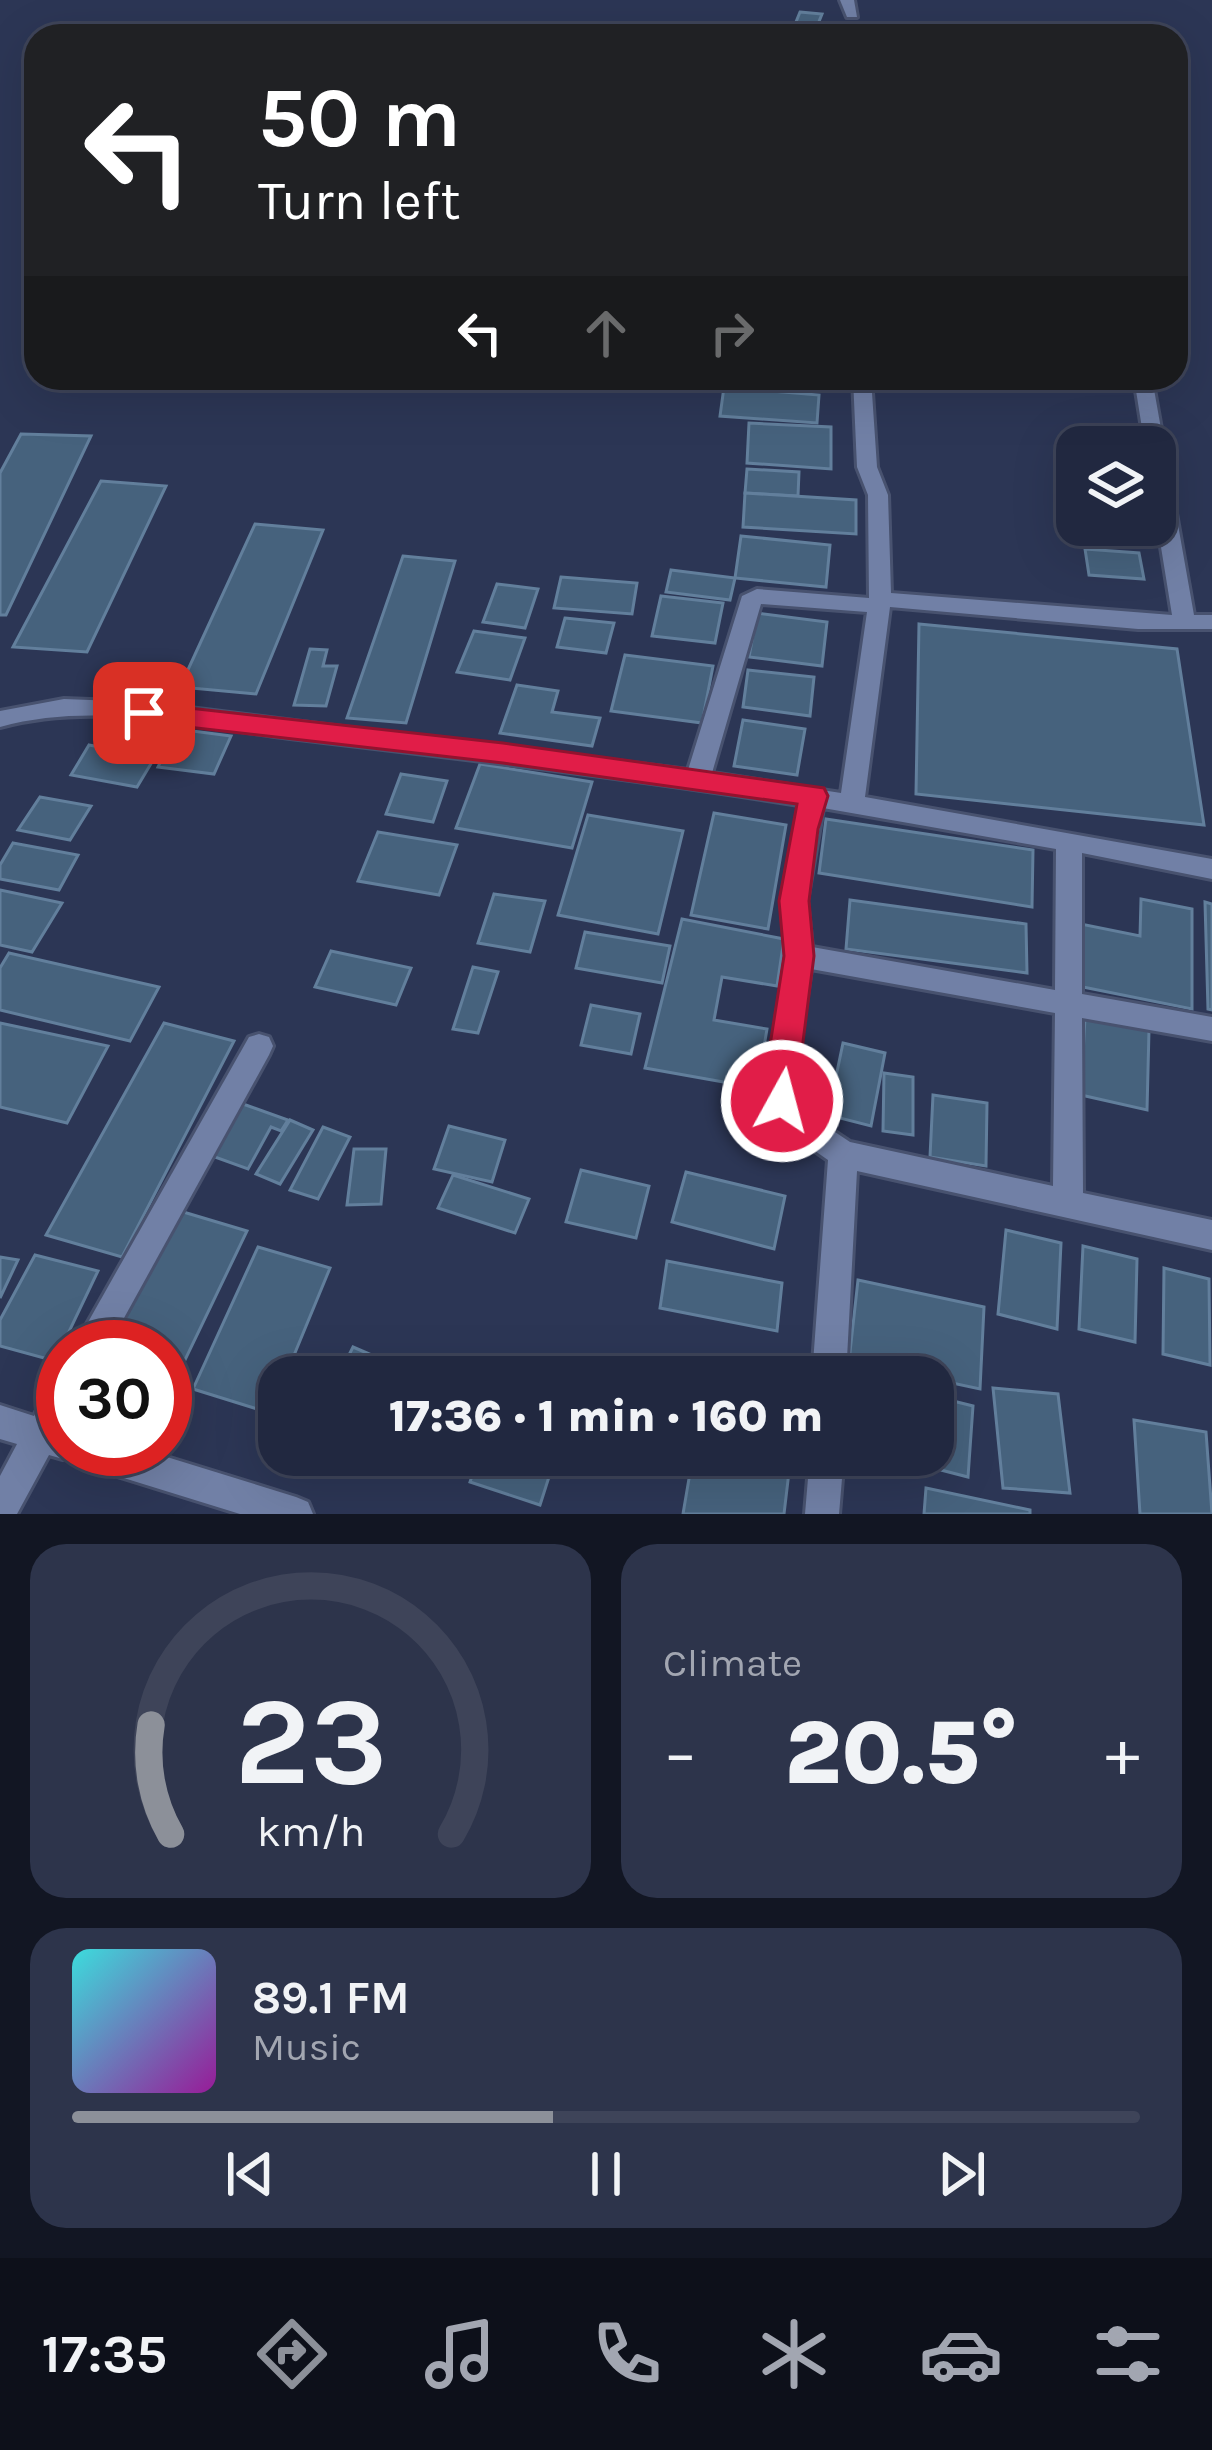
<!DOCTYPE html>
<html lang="en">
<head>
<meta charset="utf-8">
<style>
  :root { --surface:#212840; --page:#2d344b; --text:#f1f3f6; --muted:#a2a6b1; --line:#3e4459; --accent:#8c9099 }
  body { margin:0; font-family:Karla,sans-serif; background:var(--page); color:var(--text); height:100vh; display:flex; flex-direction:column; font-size:45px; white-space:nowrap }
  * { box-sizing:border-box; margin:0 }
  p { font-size:39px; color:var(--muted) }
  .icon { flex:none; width:66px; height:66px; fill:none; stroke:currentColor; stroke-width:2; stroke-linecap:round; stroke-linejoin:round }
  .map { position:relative; height:1514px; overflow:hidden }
  .panel { display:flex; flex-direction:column; gap:30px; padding:30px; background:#121623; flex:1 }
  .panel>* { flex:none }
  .hud { position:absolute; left:24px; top:24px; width:1164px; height:366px; border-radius:36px; box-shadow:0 12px 48px #0002,0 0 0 3px var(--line); background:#202124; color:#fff; overflow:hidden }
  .tools { position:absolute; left:1056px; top:426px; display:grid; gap:24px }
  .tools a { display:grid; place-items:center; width:120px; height:120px; border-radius:24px; background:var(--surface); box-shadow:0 12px 48px #0002,0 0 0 3px var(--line); font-size:60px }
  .speed { position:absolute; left:36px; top:1320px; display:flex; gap:24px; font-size:60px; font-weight:700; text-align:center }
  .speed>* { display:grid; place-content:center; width:156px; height:156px; border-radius:50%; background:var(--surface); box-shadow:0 12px 48px #0002,0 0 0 3px var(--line); line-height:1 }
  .speed .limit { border:18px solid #d22; background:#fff; color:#111 }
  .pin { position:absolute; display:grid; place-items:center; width:102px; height:102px; color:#fff; margin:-51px; border-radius:24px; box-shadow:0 6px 18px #0006 }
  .me { position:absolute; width:132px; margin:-66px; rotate:7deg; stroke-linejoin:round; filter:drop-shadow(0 0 9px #0008) }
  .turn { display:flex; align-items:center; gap:42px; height:252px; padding:0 36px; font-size:54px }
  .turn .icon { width:156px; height:156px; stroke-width:2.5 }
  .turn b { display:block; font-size:84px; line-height:102px }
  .lanes { display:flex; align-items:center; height:114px; padding:0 36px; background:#0003; justify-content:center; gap:60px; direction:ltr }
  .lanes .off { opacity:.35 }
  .big { font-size:90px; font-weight:800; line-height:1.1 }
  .panel .tile { flex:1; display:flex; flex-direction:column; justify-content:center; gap:18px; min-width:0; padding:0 42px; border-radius:36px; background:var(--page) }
  .panel .dial { align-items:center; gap:0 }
  .dial svg { height:312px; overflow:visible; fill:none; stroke:var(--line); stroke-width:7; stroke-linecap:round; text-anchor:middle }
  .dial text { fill:var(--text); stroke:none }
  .song { display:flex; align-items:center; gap:36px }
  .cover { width:144px; height:144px; border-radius:18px; background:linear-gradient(135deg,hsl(180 70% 55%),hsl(300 70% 35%)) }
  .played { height:12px; border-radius:6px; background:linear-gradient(90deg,var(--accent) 45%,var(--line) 45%) }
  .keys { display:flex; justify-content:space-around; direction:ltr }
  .heat { display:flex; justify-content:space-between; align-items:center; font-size:66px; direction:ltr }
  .panel .tiles { flex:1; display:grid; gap:30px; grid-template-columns:1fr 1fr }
  .tile:last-child { grid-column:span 2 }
  .trip { position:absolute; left:258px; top:1356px; width:696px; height:120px; border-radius:36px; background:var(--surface); box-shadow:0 12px 48px #0002,0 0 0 3px var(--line); font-weight:800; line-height:120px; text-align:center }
  .tabs { display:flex; height:192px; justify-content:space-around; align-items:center; background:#0d101a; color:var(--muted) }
  .tabs .icon { width:84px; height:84px }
  .tabs .active { color:var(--accent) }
  .tabs b { font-size:54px; color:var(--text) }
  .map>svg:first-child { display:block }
  .building { fill:#46627d; stroke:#627f9c; stroke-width:3 }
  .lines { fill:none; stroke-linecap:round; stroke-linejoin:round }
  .minor-casing { stroke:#48526f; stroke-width:6 }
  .minor { fill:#7180a6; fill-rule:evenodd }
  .route { fill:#e11d48; stroke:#92132f; stroke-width:3 }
</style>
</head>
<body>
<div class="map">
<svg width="1212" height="1514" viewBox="0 0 1212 1514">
  <rect width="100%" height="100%" fill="#2c3655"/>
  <!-- building -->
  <g class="building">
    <path d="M 800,12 L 822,14 L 816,29 L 794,27 Z"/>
    <path d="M 765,378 L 821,378 L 820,390 L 764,386 Z"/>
    <path d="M 724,387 L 819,395 L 817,423 L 720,416 Z"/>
    <path d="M 749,423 L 831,427 L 831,469 L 747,463 Z"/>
    <path d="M 21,434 L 91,436 L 6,615 L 0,615 L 0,473 Z"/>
    <path d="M 747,469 L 799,472 L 798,496 L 745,493 Z"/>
    <path d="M 101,481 L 166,486 L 87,652 L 13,647 Z"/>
    <path d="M 745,493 L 856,500 L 856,534 L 743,527 Z"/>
    <path d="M 255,524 L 323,530 L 256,694 L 180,687 Z"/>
    <path d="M 741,536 L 830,545 L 826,587 L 735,578 Z"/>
    <path d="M 1085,549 L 1139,553 L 1144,579 L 1089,575 Z"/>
    <path d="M 403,556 L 455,561 L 406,723 L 347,718 Z"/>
    <path d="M 671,570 L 735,578 L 730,600 L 666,592 Z"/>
    <path d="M 561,577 L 637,583 L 632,614 L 554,608 Z"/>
    <path d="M 497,584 L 538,589 L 525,628 L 483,622 Z"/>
    <path d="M 661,596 L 723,603 L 715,643 L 652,636 Z"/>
    <path d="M 757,613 L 827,622 L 822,666 L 749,657 Z"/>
    <path d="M 565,618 L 614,623 L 606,653 L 557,647 Z"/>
    <path d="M 919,624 L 1177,649 L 1204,825 L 916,794 Z"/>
    <path d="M 474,631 L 525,638 L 510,680 L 457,672 Z"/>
    <path d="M 310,649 L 327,650 L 323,666 L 337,666 L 326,706 L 294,705 Z"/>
    <path d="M 625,655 L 713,666 L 702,723 L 611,711 Z"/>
    <path d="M 748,670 L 814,677 L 810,716 L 743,707 Z"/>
    <path d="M 517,685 L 558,691 L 552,712 L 600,718 L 592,746 L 500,733 Z"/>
    <path d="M 743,720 L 805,729 L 797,775 L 734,766 Z"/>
    <path d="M 177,729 L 231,736 L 214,774 L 158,767 Z"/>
    <path d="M 89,745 L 155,757 L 137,787 L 71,775 Z"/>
    <path d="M 480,764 L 592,782 L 572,848 L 456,828 Z"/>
    <path d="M 401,774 L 447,781 L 433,822 L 386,814 Z"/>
    <path d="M 40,797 L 91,806 L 70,840 L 18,830 Z"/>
    <path d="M 714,813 L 786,825 L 768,929 L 691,915 Z"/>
    <path d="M 588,815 L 683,831 L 658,934 L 558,915 Z"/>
    <path d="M 826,819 L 1033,850 L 1032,907 L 819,873 Z"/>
    <path d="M 378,832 L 457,845 L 439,895 L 358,881 Z"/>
    <path d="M 13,843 L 78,855 L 59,890 L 0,879 L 0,865 Z"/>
    <path d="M 0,890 L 62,903 L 32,952 L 0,945 Z"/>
    <path d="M 494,894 L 545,901 L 530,952 L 478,943 Z"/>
    <path d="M 1141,899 L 1192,909 L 1192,1009 L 1073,985 L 1076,923 L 1140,936 Z"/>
    <path d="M 850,900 L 1026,924 L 1027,973 L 846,949 Z"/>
    <path d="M 1205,902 L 1212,904 L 1212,1010 L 1208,1009 Z"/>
    <path d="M 682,919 L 784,939 L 777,986 L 722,977 L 714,1020 L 767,1029 L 757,1088 L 645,1068 Z"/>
    <path d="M 585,932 L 670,946 L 662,983 L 576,968 Z"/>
    <path d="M 331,951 L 411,968 L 396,1005 L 315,987 Z"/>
    <path d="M 9,953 L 159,987 L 130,1041 L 0,1010 L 0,968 Z"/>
    <path d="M 473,967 L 498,972 L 478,1033 L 453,1029 Z"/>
    <path d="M 591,1005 L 640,1014 L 631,1054 L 581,1045 Z"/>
    <path d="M 1085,1017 L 1149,1030 L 1147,1110 L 1081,1095 Z"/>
    <path d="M 0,1023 L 108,1046 L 67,1123 L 0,1107 Z"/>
    <path d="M 164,1023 L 234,1041 L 122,1257 L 46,1235 Z"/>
    <path d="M 843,1043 L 885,1053 L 871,1126 L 828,1115 Z"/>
    <path d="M 884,1073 L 913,1077 L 913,1135 L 883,1131 Z"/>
    <path d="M 933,1095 L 987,1103 L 986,1166 L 930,1157 Z"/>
    <path d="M 243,1104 L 288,1120 L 281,1131 L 271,1127 L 248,1169 L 212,1156 Z"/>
    <path d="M 290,1120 L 313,1130 L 280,1184 L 256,1174 Z"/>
    <path d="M 449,1126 L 505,1140 L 492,1182 L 434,1169 Z"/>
    <path d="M 323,1127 L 350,1137 L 318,1199 L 290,1190 Z"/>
    <path d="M 354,1149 L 386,1149 L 381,1204 L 347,1205 Z"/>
    <path d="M 581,1170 L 649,1186 L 636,1238 L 566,1222 Z"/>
    <path d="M 686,1172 L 785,1196 L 774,1249 L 672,1222 Z"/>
    <path d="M 453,1175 L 529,1199 L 515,1233 L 438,1208 Z"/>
    <path d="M 180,1211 L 247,1231 L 185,1360 L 165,1353 L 165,1347 L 145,1347 L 115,1337 Z"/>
    <path d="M 1006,1230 L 1061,1243 L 1057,1329 L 998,1314 Z"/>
    <path d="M 1083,1246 L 1137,1259 L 1135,1342 L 1079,1329 Z"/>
    <path d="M 258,1247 L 330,1268 L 285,1377 L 279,1377 L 270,1413 L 193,1389 Z"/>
    <path d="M 35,1255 L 98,1271 L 55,1361 L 0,1346 L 0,1320 Z"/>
    <path d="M 0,1257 L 18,1260 L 0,1298 Z"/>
    <path d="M 667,1261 L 782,1283 L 777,1331 L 660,1308 Z"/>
    <path d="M 1164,1268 L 1209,1279 L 1210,1365 L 1163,1354 Z"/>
    <path d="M 858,1280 L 984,1307 L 980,1389 L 849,1361 Z"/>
    <path d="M 353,1347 L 395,1365 L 389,1377 L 338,1377 Z"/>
    <path d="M 993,1388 L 1058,1394 L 1070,1493 L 1003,1488 Z"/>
    <path d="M 933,1396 L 973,1406 L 968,1477 L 883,1455 L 933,1455 Z"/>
    <path d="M 1134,1420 L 1206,1432 L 1212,1514 L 1140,1514 Z"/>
    <path d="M 479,1455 L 556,1455 L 540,1505 L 470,1482 Z"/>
    <path d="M 693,1455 L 791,1455 L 784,1514 L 683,1514 Z"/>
    <path d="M 926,1488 L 1030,1510 L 1030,1514 L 924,1514 Z"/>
  </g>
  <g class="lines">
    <defs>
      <g id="minor">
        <path d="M 840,0 L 854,0 L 857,17 L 847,17 Z"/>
        <path d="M 853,378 L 871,378 L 877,467 L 888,495 L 891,593 L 1172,615 L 1155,510 L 1155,447 L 1145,447 L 1134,378 L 1152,378 L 1194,615 L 1212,615 L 1212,629 L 1138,629 L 890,607 L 865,797 L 1212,859 L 1212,879 L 1082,853 L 1082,994 L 1212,1017 L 1212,1041 L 1082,1018 L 1083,1193 L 1212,1220 L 1212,1250 L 857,1171 L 846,1377 L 812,1377 L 828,1160 L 782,1128 L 765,1091 L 786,956 L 781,901 L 799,805 C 630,778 460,758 290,738 C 195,726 95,701 0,727 L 0,711 L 64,699 L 142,702 L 688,770 L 742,596 L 757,589 L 869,598 L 868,495 L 857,467 ZM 761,604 L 867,612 L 841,793 L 712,773 ZM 823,808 L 1056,849 L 1055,990 L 812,947 L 807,901 ZM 811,969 L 1055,1013 L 1053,1186 L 850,1142 L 802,1110 L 793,1091 Z"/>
        <path d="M 259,1034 L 269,1037 L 273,1046 L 269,1055 L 108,1347 L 74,1347 L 249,1037 Z"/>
        <path d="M 63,1379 L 63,1449 L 141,1449 L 296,1497 L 308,1502 L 313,1514 L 240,1514 L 85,1466 L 73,1461 L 71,1456 L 63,1459 L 49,1455 L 17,1514 L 0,1514 L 0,1476 L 17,1444 L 0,1439 L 0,1405 L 34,1416 L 51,1384 Z"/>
        <path d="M 810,1455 L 844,1455 L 839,1514 L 805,1514 Z"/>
      </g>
    </defs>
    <!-- minor casing -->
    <use href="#minor" class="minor-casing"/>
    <!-- minor -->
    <use href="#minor" class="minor"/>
  </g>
  <!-- route -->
  <path class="route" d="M 144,703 L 503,743 L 824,788 L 828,796 L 818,829 L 809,901 L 814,956 L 794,1112 L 782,1116 L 771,1112 L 763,1090 L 784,956 L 779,901 L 797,804 L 503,763 L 144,722 L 131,713 Z"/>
</svg>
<div class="tools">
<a><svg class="icon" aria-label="layers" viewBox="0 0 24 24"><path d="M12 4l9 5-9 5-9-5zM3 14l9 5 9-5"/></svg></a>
</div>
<div class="speed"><div class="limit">30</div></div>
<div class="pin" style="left:144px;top:713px;background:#d93025"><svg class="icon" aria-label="arrive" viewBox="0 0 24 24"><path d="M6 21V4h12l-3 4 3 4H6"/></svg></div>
<svg class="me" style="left:782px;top:1101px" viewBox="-20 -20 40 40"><circle r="17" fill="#e11d48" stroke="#fff" stroke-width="3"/><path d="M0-11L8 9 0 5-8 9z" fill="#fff"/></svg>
<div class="trip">17:36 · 1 min · 160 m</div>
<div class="hud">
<div class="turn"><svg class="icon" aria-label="left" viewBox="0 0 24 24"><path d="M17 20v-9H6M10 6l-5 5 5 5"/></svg><div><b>50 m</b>Turn left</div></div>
<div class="lanes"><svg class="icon" aria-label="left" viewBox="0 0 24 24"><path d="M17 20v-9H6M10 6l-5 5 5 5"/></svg><svg class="icon off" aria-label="ahead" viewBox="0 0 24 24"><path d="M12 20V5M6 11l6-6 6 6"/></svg><svg class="icon off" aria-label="right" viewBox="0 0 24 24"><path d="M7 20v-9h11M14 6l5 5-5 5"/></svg></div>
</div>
</div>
<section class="panel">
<div class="tiles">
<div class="tile dial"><svg viewBox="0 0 100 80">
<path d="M14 69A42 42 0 1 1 86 69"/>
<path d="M14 69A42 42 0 0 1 9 41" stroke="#8c9099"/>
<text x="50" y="56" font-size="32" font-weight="700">23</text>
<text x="50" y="72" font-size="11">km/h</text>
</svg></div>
<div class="tile"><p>Climate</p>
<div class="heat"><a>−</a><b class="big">20.5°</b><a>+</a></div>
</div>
<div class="tile">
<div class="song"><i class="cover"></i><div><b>89.1 FM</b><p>Music</p></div></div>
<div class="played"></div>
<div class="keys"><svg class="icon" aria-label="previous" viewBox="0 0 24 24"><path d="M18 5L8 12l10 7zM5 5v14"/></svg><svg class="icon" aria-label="pause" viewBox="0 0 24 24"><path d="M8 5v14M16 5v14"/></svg><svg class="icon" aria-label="next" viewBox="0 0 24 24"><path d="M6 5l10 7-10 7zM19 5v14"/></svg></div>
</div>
</div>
</section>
<nav class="tabs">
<b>17:35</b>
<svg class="icon active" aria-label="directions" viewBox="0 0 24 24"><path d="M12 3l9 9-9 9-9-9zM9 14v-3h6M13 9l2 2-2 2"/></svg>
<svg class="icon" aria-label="music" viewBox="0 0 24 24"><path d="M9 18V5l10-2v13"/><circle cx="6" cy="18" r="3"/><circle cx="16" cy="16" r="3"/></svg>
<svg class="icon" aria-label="phone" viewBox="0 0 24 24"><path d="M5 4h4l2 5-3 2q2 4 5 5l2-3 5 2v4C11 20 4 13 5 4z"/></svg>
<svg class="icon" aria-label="climate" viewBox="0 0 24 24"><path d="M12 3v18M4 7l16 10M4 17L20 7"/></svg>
<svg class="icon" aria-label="car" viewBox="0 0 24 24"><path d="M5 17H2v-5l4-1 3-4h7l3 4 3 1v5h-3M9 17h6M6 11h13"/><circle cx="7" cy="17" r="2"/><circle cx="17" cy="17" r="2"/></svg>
<svg class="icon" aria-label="filters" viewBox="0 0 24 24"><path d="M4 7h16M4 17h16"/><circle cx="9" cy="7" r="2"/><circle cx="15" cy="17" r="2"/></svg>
</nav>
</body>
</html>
